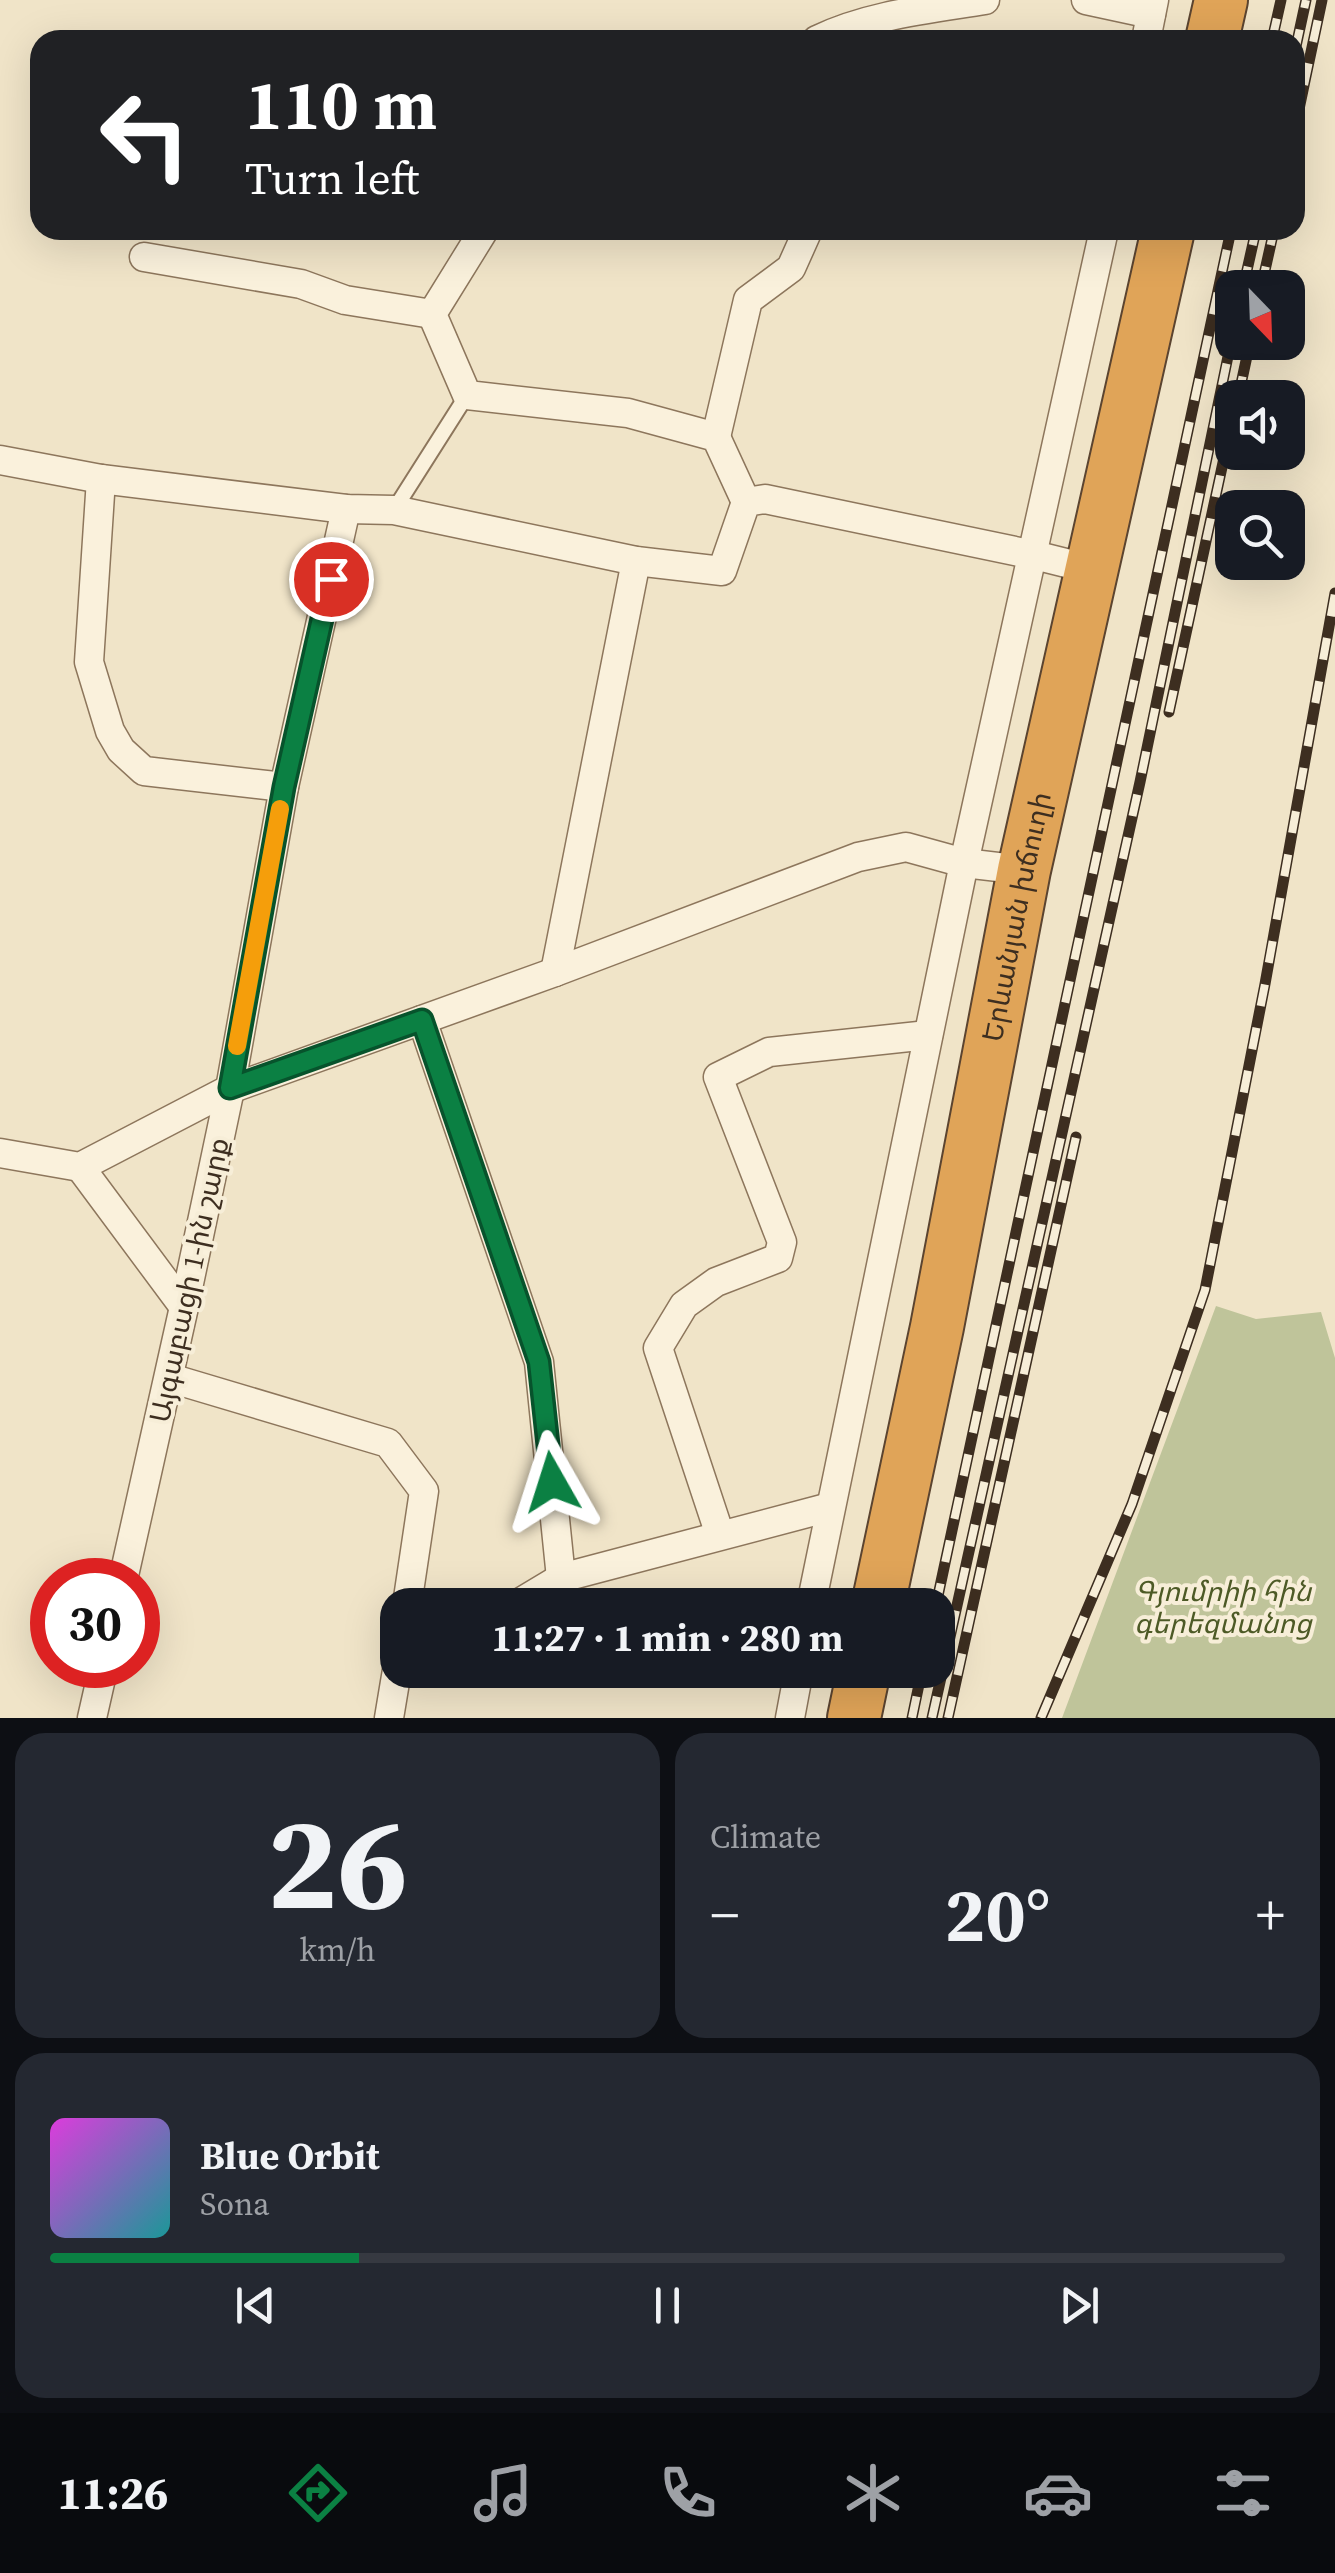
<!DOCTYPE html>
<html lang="en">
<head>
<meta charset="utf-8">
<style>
  :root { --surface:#171b24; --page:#242831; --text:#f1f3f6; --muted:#9ea1a6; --line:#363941; --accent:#0b8043 }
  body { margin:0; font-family:"Source Serif 4","Noto Sans Armenian",serif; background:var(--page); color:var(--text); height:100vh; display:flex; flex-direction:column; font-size:38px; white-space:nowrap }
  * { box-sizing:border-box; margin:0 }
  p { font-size:32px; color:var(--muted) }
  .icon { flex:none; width:55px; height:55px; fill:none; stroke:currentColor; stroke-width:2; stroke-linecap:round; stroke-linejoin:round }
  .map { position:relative; height:1718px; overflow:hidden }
  .sheet { display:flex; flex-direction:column; gap:15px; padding:15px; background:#0d0f14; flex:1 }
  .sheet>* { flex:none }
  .hud { position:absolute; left:30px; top:30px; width:1275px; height:210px; border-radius:30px; box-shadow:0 10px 40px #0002; background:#202124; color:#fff; overflow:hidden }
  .needle { width:65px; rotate:157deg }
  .tools { position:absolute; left:1215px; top:270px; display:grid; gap:20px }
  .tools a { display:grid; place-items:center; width:90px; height:90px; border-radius:20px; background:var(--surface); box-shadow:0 10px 40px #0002; font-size:50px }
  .speed { position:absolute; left:30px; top:1558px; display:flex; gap:20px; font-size:50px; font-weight:700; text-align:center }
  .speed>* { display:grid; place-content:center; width:130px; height:130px; border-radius:50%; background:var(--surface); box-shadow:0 10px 40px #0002; line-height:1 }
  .speed .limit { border:15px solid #d22; background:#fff; color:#111 }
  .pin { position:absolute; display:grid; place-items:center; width:85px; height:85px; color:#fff; margin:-42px; border:5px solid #fff; border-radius:50%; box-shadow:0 2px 10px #0007 }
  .me { position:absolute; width:110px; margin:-55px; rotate:354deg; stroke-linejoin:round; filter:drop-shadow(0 0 8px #0008) }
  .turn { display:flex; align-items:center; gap:35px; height:210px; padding:0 50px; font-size:45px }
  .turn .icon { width:130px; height:130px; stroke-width:2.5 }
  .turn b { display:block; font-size:70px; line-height:85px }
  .big { font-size:75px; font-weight:700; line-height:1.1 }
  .sheet .widget { flex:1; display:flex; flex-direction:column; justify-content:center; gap:15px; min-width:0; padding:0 35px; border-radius:30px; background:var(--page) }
  .sheet .dial { align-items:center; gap:0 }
  .dial b { font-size:130px; line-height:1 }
  .song { display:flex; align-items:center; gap:30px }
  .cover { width:120px; height:120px; border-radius:15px; background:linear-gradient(135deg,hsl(300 70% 55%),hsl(180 70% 35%)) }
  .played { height:10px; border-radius:5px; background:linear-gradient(90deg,var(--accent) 25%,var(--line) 25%) }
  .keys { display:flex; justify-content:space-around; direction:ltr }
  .heat { display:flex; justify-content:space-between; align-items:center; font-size:55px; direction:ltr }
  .sheet .tiles { flex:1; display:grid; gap:15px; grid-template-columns:1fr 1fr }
  .widget:last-child { grid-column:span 2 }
  .trip { position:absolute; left:380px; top:1588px; width:575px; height:100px; border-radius:30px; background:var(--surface); box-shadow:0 10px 40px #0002; font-weight:700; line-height:100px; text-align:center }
  .menu { display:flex; height:160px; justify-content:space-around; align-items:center; background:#090b0e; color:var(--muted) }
  .menu .icon { width:70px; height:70px }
  .menu .selected { color:var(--accent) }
  .menu b { font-size:45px; color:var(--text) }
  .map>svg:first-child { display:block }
  .cemetery { fill:#bfc49a }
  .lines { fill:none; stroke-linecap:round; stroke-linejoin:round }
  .lane-casing { stroke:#8d765c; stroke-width:18 }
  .street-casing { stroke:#8d765c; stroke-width:31 }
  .highway-casing { stroke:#5b4430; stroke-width:56 }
  .lane { stroke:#faf1dc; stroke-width:14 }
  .street { stroke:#faf1dc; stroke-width:28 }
  .highway { stroke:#e0a458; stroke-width:52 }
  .rail-casing { stroke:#3d2e20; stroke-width:11 }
  .rail { stroke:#f7eed8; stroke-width:8; stroke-dasharray:22; stroke-linecap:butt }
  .route-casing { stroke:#07532c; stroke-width:25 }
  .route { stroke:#0b8043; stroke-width:18 }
  .slow { stroke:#f59e0b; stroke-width:18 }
  .labels { text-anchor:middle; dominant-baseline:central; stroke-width:8; stroke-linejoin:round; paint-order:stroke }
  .street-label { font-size:28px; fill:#3d2e20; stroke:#f7eed8 }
  .park-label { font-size:28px; font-style:italic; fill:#4d5a26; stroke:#f7eed8 }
</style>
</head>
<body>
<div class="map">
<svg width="1335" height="1718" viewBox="0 0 1335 1718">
  <rect width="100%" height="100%" fill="#f0e4c8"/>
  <!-- cemetery -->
  <path class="cemetery" d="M 1216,1306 L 1256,1319 L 1321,1312 L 1335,1358 L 1335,1718 L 1062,1718 Z"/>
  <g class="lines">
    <defs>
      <path id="lane" d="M 394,510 L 467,395"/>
      <g id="street">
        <path d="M 1086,0 L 1151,14"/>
        <path d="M 817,40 C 869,15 929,9 985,0"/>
        <path d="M 1146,40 L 1154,0"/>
        <path d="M 484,230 L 432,314 L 467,395 L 628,413 L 716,437 L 746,502"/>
        <path d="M 144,257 L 301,284 L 345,300 L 432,314"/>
        <path d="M 716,437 L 748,300 L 791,268 L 808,230"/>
        <path d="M 0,460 L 101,479 L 346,509 L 394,510 L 636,561 L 722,571 L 746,502 L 765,499 L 1034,555 L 1090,569"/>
        <path d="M 101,479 L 89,662 L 110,731 L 121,750 L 144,771 L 284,787"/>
        <path d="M 555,972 L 636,561"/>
        <path d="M 422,1020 L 539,1362 L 561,1578"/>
        <path d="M 0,1153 L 80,1167 L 230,1089 L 555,972 L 858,857 L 906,847 L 964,863 L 1024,870"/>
        <path d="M 80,1167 L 184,1307"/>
        <path d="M 170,1378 L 388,1443 L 424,1491 L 407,1605"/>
        <path d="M 720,1535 L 658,1348 L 684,1305 L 716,1282 L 778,1258 L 782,1242 L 718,1077 L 769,1052 L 928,1035"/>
        <path d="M 123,1580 L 184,1307 L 230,1089 L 284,787 L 346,509"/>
        <path d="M 516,1605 L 561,1578 L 830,1507"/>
        <path d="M 811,1605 L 964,863 L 1104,230"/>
        <path d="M 92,1718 L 104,1665"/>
        <path d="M 389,1718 L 398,1664"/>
        <path d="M 790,1718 L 799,1670"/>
      </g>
      <g id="highway">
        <path d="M 1212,40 L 1221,0"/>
        <path id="s1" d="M 878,1605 L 937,1327 L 1024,870 L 1168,230"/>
        <path d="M 854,1718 L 864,1670"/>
      </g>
    </defs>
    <!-- lane casing -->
    <use href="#lane" class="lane-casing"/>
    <!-- street casing -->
    <use href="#street" class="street-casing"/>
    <!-- highway casing -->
    <use href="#highway" class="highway-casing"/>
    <!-- lane -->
    <use href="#lane" class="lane"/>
    <!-- street -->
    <use href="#street" class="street"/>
    <!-- highway -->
    <use href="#highway" class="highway"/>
    <defs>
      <g id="rail">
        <path d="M 1272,40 L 1281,0"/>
        <path d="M 1295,51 L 1306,0"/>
        <path d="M 1295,128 L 1322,0"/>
        <path d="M 1243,288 L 1256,230"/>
        <path d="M 1261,288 L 1274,230"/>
        <path d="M 1224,351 L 1232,309"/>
        <path d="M 1238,398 L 1250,342"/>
        <path d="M 1169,712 L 1232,421"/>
        <path d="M 936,1605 L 1231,230"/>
        <path d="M 912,1718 L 922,1670"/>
        <path d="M 932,1718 L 1140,782 L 1232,337"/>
        <path d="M 948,1718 L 1076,1137"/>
        <path d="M 1041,1718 L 1132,1504 L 1205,1290 L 1265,984 L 1335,593"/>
      </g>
    </defs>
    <!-- rail casing -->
    <use href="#rail" class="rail-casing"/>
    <!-- rail -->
    <use href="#rail" class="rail"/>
  </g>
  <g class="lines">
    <defs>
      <path id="route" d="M 331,579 L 284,787 L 230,1088 L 422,1020 L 539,1362 L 552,1482"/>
    </defs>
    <!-- route casing -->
    <use href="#route" class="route-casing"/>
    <!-- route -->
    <use href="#route" class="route"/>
    <!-- slow -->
    <path class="slow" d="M 237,1046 L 280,809"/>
  </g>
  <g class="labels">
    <!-- street labels -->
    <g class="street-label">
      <text stroke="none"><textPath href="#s1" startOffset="702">Երևանյան խճուղի</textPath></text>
      <text transform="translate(189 1280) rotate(-78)">Այգաբացի 1-ին շարք</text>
    </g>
    <!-- park labels -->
    <g class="park-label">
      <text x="1223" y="1591">Գյումրիի հին<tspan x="1223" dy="32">գերեզմանոց</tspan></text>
    </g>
  </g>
</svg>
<div class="tools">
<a><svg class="needle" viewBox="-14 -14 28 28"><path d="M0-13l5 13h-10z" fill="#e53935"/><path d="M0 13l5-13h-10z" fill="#9ea1a6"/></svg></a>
<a><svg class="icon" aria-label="sound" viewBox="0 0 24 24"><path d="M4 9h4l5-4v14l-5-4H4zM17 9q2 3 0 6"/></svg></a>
<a><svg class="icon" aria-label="search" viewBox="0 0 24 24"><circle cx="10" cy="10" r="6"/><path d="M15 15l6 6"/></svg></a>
</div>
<div class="speed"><div class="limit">30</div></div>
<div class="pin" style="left:331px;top:579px;background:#d93025"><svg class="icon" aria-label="arrive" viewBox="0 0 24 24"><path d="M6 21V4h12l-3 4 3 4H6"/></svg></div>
<svg class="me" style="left:552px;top:1482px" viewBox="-20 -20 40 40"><path d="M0-17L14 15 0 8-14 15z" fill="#0b8043" stroke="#fff" stroke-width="4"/></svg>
<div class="trip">11:27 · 1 min · 280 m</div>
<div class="hud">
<div class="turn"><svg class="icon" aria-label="left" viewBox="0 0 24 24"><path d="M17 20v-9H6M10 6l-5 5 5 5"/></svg><div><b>110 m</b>Turn left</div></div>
</div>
</div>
<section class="sheet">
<div class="tiles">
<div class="widget dial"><b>26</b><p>km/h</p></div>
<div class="widget"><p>Climate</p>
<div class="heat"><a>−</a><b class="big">20°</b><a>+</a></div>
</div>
<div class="widget">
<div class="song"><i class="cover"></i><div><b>Blue Orbit</b><p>Sona</p></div></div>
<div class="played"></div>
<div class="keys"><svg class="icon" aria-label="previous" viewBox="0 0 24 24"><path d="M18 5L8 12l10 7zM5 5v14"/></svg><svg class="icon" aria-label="pause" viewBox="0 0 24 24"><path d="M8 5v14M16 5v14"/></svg><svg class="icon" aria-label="next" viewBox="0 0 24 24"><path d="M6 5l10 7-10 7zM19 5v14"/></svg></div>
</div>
</div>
</section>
<nav class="menu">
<b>11:26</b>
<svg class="icon selected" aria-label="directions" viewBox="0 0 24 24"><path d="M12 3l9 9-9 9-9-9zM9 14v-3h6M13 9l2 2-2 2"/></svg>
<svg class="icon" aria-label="music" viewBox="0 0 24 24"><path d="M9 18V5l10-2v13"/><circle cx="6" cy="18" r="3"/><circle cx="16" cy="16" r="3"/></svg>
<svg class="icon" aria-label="phone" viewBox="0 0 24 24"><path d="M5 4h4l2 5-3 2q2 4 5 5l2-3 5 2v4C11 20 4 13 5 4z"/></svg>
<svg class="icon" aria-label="climate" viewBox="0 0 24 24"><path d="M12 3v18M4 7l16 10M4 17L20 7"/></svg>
<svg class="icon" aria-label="car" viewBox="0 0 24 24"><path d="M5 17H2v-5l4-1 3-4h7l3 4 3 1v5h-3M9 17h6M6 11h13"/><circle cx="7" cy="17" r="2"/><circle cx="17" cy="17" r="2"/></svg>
<svg class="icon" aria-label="filters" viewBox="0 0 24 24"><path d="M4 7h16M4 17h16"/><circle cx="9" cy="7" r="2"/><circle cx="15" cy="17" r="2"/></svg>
</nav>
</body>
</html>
